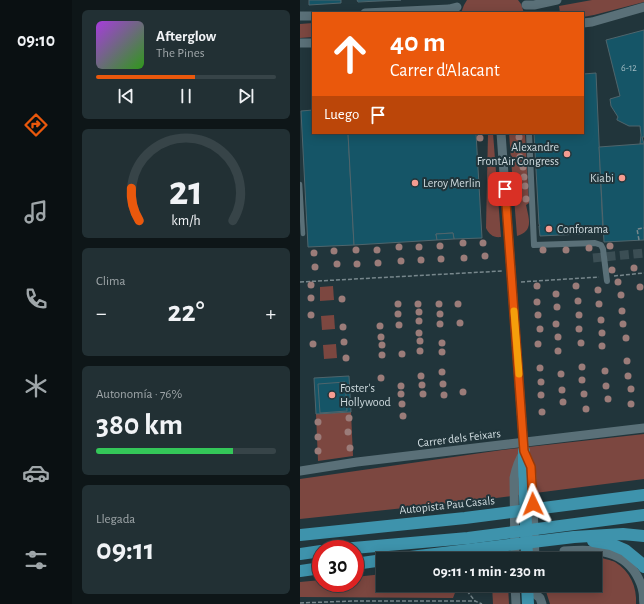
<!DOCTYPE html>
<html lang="es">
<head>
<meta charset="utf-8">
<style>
  :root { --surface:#19282c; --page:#223034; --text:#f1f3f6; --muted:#9fa6a9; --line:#374448; --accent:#ea580c }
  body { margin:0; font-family:"Alegreya Sans",sans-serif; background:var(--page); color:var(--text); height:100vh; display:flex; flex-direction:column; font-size:15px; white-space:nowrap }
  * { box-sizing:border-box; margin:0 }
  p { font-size:13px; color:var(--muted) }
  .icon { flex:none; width:22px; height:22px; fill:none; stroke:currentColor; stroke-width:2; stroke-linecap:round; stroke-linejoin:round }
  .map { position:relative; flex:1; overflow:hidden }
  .side { display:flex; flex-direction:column; gap:10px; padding:10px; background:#0e1618; width:228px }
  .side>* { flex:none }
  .banner { position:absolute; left:12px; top:12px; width:272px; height:122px; border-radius:0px; box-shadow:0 2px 10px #0003,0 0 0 1px var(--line); background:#ea580c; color:#fff; overflow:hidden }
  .speed { position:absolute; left:12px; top:540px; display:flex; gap:8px; font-size:20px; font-weight:700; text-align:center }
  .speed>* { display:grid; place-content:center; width:52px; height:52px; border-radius:50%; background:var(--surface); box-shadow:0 2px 10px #0003,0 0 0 1px var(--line); line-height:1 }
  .speed .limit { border:6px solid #d22; background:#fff; color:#111 }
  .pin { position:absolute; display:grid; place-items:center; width:34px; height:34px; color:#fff; margin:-17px; border-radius:8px; box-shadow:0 2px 6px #0006 }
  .me { position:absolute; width:44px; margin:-22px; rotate:358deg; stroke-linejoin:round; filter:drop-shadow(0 0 3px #0008) }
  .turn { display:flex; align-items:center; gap:14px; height:84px; padding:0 12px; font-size:18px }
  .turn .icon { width:52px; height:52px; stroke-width:2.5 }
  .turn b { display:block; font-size:28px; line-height:34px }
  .then { display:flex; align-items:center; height:38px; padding:0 12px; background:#0003; gap:8px; font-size:15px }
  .big { font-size:30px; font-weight:700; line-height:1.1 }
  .side .tile { flex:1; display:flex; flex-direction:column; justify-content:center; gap:6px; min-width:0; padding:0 14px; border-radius:6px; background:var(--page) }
  .side .dial { align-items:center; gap:0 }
  .dial svg { height:104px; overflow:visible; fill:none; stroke:var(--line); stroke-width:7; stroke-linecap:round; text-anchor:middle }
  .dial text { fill:var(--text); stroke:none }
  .song { display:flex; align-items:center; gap:12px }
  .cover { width:48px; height:48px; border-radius:6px; background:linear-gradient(135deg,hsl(280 70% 55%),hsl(110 70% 35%)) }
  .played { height:4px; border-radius:2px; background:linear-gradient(90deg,var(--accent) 55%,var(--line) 55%) }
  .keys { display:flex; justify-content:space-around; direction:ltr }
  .heat { display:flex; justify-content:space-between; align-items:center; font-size:22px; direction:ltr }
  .charge { height:6px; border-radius:3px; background:linear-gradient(90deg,#34c759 76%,var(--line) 0) }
  .trip { position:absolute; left:76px; top:552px; width:226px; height:40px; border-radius:0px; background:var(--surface); box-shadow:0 2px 10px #0003,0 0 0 1px var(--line); font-weight:700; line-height:40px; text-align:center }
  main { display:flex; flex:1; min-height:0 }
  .tab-bar { display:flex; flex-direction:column; width:72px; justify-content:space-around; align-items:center; background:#0a1012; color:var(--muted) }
  .tab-bar .icon { width:28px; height:28px }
  .tab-bar .current { color:var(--accent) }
  .tab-bar b { font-size:18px; color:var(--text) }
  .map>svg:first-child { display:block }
  .green { fill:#7c4740 }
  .building { fill:#155567; stroke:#4f656c }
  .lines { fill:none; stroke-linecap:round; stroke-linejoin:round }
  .minor-tunnel { stroke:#3b4e54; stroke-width:9; stroke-dasharray:9 4.5; stroke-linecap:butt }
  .path { stroke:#77878c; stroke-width:1.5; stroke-dasharray:4 2; stroke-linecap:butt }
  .service { stroke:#5a7078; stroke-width:4.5 }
  .pedestrian { stroke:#5a7078; stroke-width:6 }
  .minor { stroke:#5a7078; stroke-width:9 }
  .motorway { stroke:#3e93ac; stroke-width:12 }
  .tree { fill:#9b7c79 }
  .route-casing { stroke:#983908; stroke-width:10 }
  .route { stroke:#ea580c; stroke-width:7 }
  .slow { stroke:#f59e0b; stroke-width:7 }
  .poi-dot { fill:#f59c91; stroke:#21353b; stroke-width:1.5 }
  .labels { text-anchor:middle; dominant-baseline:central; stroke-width:4; stroke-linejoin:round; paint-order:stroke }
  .number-label { font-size:10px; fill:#a0bac1 }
  .poi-label { font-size:12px; fill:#cfdbdf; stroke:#21353b; text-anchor:start }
  .street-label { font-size:12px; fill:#cfdbdf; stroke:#21353b }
</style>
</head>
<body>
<main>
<nav class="tab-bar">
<b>09:10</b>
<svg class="icon current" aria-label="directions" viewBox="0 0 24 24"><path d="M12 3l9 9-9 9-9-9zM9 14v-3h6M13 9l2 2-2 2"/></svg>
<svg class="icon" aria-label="music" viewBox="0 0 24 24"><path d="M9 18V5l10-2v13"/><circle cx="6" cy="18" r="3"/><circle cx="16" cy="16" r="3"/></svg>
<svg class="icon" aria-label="phone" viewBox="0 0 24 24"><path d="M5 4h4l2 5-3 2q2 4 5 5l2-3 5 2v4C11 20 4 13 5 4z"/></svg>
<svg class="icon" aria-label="climate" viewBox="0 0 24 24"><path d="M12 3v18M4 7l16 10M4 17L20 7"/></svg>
<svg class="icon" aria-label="car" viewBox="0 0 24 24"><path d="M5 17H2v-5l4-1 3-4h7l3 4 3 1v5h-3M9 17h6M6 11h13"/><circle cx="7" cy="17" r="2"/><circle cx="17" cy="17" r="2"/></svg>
<svg class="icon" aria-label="filters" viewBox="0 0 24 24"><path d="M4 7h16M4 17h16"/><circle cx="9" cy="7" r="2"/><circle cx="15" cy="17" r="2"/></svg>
</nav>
<section class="side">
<div class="tile">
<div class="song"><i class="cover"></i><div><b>Afterglow</b><p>The Pines</p></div></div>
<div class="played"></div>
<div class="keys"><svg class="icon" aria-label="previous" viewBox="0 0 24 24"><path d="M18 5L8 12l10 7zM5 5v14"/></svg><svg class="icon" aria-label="pause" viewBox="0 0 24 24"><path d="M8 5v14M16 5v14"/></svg><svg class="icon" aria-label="next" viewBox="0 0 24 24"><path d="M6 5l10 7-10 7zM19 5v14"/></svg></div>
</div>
<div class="tile dial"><svg viewBox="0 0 100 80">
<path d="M14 69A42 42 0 1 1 86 69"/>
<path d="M14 69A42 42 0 0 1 8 44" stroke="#ea580c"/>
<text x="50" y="56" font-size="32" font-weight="700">21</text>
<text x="50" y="72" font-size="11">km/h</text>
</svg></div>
<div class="tile"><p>Clima</p>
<div class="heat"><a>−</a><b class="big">22°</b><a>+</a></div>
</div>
<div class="tile"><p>Autonomía · 76%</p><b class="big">380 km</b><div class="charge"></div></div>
<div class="tile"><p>Llegada</p><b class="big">09:11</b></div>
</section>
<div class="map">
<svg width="344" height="604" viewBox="0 0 344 604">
  <rect width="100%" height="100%" fill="#21353b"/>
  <!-- green -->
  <g class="green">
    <path d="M 167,0 L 218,0 L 221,4 L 224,13 L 161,13 L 164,5 Z"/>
    <path d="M 292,0 L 344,0 L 344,2 L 294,15 L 283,17 L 283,13 L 260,13 L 259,6 Z"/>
    <path d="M 13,23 L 13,37 L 0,38 L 0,24 Z"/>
    <path d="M 188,133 L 193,133 L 201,237 C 193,238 189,234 186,228 Z"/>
    <path d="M 209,133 L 225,133 L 229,203 L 226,205 C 229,219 234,231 217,236 Z"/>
    <path d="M 33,286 L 34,300 L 20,301 L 20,287 Z"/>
    <path d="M 34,315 L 35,329 L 22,330 L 21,316 Z"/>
    <path d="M 36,344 L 37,358 L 24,359 L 23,345 Z"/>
    <path d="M 51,412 L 53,456 L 18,461 L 16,414 Z"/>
    <path d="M 344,434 L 344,479 L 180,500 L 0,519 L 0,479 L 202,450 Z"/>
    <path d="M 299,557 C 304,559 311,560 315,562 C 330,571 337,587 336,604 L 250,604 L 244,585 L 295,585 L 295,559 L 242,559 Z"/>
    <path d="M 83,574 L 83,585 L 158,585 L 153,598 L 0,597 L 0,582 L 21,580 L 21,583 L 55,583 L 55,577 Z"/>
    <path d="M 192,585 L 208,585 L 209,604 L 193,604 Z"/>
  </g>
  <!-- building -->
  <g class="building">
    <path d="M 9,0 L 41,0 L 41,3 L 9,5 Z"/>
    <path d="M 57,0 L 101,0 L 58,2 Z"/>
    <path d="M 344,30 L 344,137 L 342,137 L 344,144 L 340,144 L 341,135 L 340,126 L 329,126 L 317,120 L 317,119 L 318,117 L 311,106 L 310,99 L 320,96 L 306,40 Z"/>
    <path d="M 296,73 L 303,233 L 240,236 L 239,226 L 240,226 L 239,224 L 234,133 L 283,133 L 283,74 Z"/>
    <path d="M 13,110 L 13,133 L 48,133 L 54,245 L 8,247 L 1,111 Z"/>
    <path d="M 48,133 L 176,133 L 182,238 L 154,239 L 153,233 L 136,234 L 137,240 L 54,245 Z"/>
    <path d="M 340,144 L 344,144 L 344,240 L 304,242 L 299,147 Z"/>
    <path d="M 153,233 L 154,239 L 137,240 L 136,234 Z"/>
    <path d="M 49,376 L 51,412 L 16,414 L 14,378 Z"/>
    <path d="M 45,382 L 47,411 L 20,413 L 18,384 Z"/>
  </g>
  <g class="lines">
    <!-- minor-tunnel -->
    <path class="minor-tunnel" d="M 293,258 L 344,253"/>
    <!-- path -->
    <g class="path">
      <path d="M 339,240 L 337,229 L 344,228"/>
      <path d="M 314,276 L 344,273"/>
      <path d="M 0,282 L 202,271"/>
      <path d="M 221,282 L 299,277"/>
      <path d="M 244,553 L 254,552"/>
      <path d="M 195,559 L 206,557"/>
      <path d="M 166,585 L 167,591 L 175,601"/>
      <path d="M 0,603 L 52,601 L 175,601 L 182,604"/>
    </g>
    <!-- service -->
    <path class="service" d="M 0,184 L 3,234"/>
    <!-- pedestrian -->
    <path class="pedestrian" d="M 229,133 L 234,245 L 295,243 L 301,245 L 303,249 L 307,281"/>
    <!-- minor -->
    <g class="minor">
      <path d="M 226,5 L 234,5 L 257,0"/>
      <path d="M 65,13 L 149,9 L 157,7"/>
      <path d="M 0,16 L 13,16"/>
      <path d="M 283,23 L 292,22 L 344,7"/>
      <path d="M 0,43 L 13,43"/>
      <path d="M 201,133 L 224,451 L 231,467 L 232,477 L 235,559"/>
      <path d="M 0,471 L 57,462 L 344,428"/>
      <path d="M 264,551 C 290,549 321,548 336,574 C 339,579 342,586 343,592 C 344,596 343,600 344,604"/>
      <path d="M 215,559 L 214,478 C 216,468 218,461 224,452"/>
      <path d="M 215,585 L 216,604"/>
      <path d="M 235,585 L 235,594 L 240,598 L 242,604"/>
    </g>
    <!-- motorway -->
    <g class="motorway">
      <path d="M 224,451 L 224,463 L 227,559"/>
      <path d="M 0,535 L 165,518 L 344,495"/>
      <path d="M 293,541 L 311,544 L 325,550 L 342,564 L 344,567"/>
      <path d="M 42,549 L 168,538 L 344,515"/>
      <path d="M 0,554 L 21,551"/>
      <path d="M 94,559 L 274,537 L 323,534 L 344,536"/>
      <path d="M 55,564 L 83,560"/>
      <path d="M 0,571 L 21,568"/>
      <path d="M 227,585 L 228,604"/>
    </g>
  </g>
  <!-- trees -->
  <g class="tree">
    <circle cx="219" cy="137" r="3.5"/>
    <circle cx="180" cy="138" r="3.5"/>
    <circle cx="218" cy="148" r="3.5"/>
    <circle cx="220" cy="157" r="3.5"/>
    <circle cx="223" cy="167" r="3.5"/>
    <circle cx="224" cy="177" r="3.5"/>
    <circle cx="225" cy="186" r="3.5"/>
    <circle cx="226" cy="199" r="3.5"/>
    <circle cx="163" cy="243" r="3.5"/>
    <circle cx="183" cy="243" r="3.5"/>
    <circle cx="140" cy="246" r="3.5"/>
    <circle cx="310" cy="246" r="3.5"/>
    <circle cx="99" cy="247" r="3.5"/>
    <circle cx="119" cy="247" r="3.5"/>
    <circle cx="289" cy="248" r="3.5"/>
    <circle cx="56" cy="250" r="3.5"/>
    <circle cx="77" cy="250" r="3.5"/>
    <circle cx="243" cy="250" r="3.5"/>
    <circle cx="266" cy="250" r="3.5"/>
    <circle cx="34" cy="251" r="3.5"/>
    <circle cx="14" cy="253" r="3.5"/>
    <circle cx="185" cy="256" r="3.5"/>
    <circle cx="164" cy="258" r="3.5"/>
    <circle cx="141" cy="259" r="3.5"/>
    <circle cx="121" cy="260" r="3.5"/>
    <circle cx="101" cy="261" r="3.5"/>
    <circle cx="78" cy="263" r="3.5"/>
    <circle cx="37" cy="264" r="3.5"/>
    <circle cx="57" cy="264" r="3.5"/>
    <circle cx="15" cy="267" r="3.5"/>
    <circle cx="334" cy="268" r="3.5"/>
    <circle cx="312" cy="270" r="3.5"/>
    <circle cx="318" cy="282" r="3.5"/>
    <circle cx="11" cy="285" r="3.5"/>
    <circle cx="237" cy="286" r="3.5"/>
    <circle cx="276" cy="286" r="3.5"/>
    <circle cx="340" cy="287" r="3.5"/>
    <circle cx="298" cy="290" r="3.5"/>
    <circle cx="256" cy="294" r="3.5"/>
    <circle cx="321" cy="295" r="3.5"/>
    <circle cx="11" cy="298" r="3.5"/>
    <circle cx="42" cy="299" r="3.5"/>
    <circle cx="278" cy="301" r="3.5"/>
    <circle cx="237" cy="302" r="3.5"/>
    <circle cx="98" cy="304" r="3.5"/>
    <circle cx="118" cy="304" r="3.5"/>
    <circle cx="139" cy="304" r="3.5"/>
    <circle cx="158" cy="304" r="3.5"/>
    <circle cx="299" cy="304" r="3.5"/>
    <circle cx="257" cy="307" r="3.5"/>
    <circle cx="322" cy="311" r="3.5"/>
    <circle cx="119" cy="312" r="3.5"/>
    <circle cx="98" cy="314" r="3.5"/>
    <circle cx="140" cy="314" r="3.5"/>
    <circle cx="11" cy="315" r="3.5"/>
    <circle cx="238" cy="315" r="3.5"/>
    <circle cx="279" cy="315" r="3.5"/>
    <circle cx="301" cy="320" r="3.5"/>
    <circle cx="119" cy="321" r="3.5"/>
    <circle cx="160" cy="323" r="3.5"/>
    <circle cx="140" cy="324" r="3.5"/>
    <circle cx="256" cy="324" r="3.5"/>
    <circle cx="323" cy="324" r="3.5"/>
    <circle cx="99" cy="325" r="3.5"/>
    <circle cx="80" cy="326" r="3.5"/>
    <circle cx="43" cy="327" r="3.5"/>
    <circle cx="240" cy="329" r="3.5"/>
    <circle cx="279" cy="329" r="3.5"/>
    <circle cx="119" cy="333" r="3.5"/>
    <circle cx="302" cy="333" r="3.5"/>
    <circle cx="81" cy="337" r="3.5"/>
    <circle cx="258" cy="337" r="3.5"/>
    <circle cx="326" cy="338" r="3.5"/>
    <circle cx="120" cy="341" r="3.5"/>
    <circle cx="44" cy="342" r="3.5"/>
    <circle cx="142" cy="343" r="3.5"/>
    <circle cx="281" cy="343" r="3.5"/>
    <circle cx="13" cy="344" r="3.5"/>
    <circle cx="238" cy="344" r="3.5"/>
    <circle cx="82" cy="345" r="3.5"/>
    <circle cx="302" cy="346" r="3.5"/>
    <circle cx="120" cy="351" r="3.5"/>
    <circle cx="258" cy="351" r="3.5"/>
    <circle cx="142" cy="352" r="3.5"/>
    <circle cx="102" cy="354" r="3.5"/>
    <circle cx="82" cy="355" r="3.5"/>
    <circle cx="46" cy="358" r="3.5"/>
    <circle cx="327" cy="361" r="3.5"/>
    <circle cx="282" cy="367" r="3.5"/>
    <circle cx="240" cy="368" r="3.5"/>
    <circle cx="305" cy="371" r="3.5"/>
    <circle cx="142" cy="372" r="3.5"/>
    <circle cx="261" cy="374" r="3.5"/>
    <circle cx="121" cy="376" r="3.5"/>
    <circle cx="328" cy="376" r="3.5"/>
    <circle cx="81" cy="378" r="3.5"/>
    <circle cx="282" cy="380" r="3.5"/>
    <circle cx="241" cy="382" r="3.5"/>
    <circle cx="143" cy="384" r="3.5"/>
    <circle cx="122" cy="385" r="3.5"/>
    <circle cx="101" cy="386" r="3.5"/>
    <circle cx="306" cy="386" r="3.5"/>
    <circle cx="331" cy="389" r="3.5"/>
    <circle cx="262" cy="390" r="3.5"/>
    <circle cx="163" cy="392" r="3.5"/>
    <circle cx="101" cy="394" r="3.5"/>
    <circle cx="123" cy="394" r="3.5"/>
    <circle cx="284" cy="394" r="3.5"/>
    <circle cx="144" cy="395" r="3.5"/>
    <circle cx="241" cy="395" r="3.5"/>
    <circle cx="308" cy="399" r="3.5"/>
    <circle cx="263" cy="402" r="3.5"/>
    <circle cx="102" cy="404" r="3.5"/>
    <circle cx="331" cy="404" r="3.5"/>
    <circle cx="286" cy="409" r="3.5"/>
    <circle cx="242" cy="412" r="3.5"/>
    <circle cx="103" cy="416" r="3.5"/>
    <circle cx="49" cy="418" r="3.5"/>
    <circle cx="18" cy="422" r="3.5"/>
    <circle cx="48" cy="432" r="3.5"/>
    <circle cx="18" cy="437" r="3.5"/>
    <circle cx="50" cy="448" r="3.5"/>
    <circle cx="18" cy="451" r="3.5"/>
  </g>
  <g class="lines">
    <defs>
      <path id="route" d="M 205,189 L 224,451 L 231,467 L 233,504"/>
    </defs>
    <!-- route casing -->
    <use href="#route" class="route-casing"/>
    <!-- route -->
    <use href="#route" class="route"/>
    <!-- slow -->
    <path class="slow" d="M 214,311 L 219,374"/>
  </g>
  <!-- markers -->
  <g class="poi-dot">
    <circle cx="267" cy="154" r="4"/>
    <circle cx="322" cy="178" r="4"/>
    <circle cx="115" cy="183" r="4"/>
    <circle cx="249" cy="229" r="4"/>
    <circle cx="32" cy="395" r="4"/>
  </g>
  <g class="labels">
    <!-- number labels -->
    <g class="number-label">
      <text x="329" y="68">6-12</text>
    </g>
    <!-- poi labels -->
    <g class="poi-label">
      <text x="259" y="147" text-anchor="end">Alexandre<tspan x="259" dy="14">FrontAir Congress</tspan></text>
      <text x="314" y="178" text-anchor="end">Kiabi</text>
      <text x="123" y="183">Leroy Merlin</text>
      <text x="257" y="229">Conforama</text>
      <text x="40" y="388">Foster's<tspan x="40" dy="14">Hollywood</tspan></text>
    </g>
    <!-- street labels -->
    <g class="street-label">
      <text transform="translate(159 438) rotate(-7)">Carrer dels Feixars</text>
      <text transform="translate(147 505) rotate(-6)">Autopista Pau Casals</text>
    </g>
  </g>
</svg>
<div class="speed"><div class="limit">30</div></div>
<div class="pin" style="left:205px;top:189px;background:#d93025"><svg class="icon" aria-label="arrive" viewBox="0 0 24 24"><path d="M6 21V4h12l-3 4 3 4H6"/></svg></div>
<svg class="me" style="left:233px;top:504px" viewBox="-20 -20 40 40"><path d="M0-17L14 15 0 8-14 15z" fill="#ea580c" stroke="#fff" stroke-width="4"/></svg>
<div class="trip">09:11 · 1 min · 230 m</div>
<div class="banner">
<div class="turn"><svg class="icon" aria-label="ahead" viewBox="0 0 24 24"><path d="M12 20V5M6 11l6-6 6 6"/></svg><div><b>40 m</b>Carrer d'Alacant</div></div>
<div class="then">Luego<svg class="icon" aria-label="arrive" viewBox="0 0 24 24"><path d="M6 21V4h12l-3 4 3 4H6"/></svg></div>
</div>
</div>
</main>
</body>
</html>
